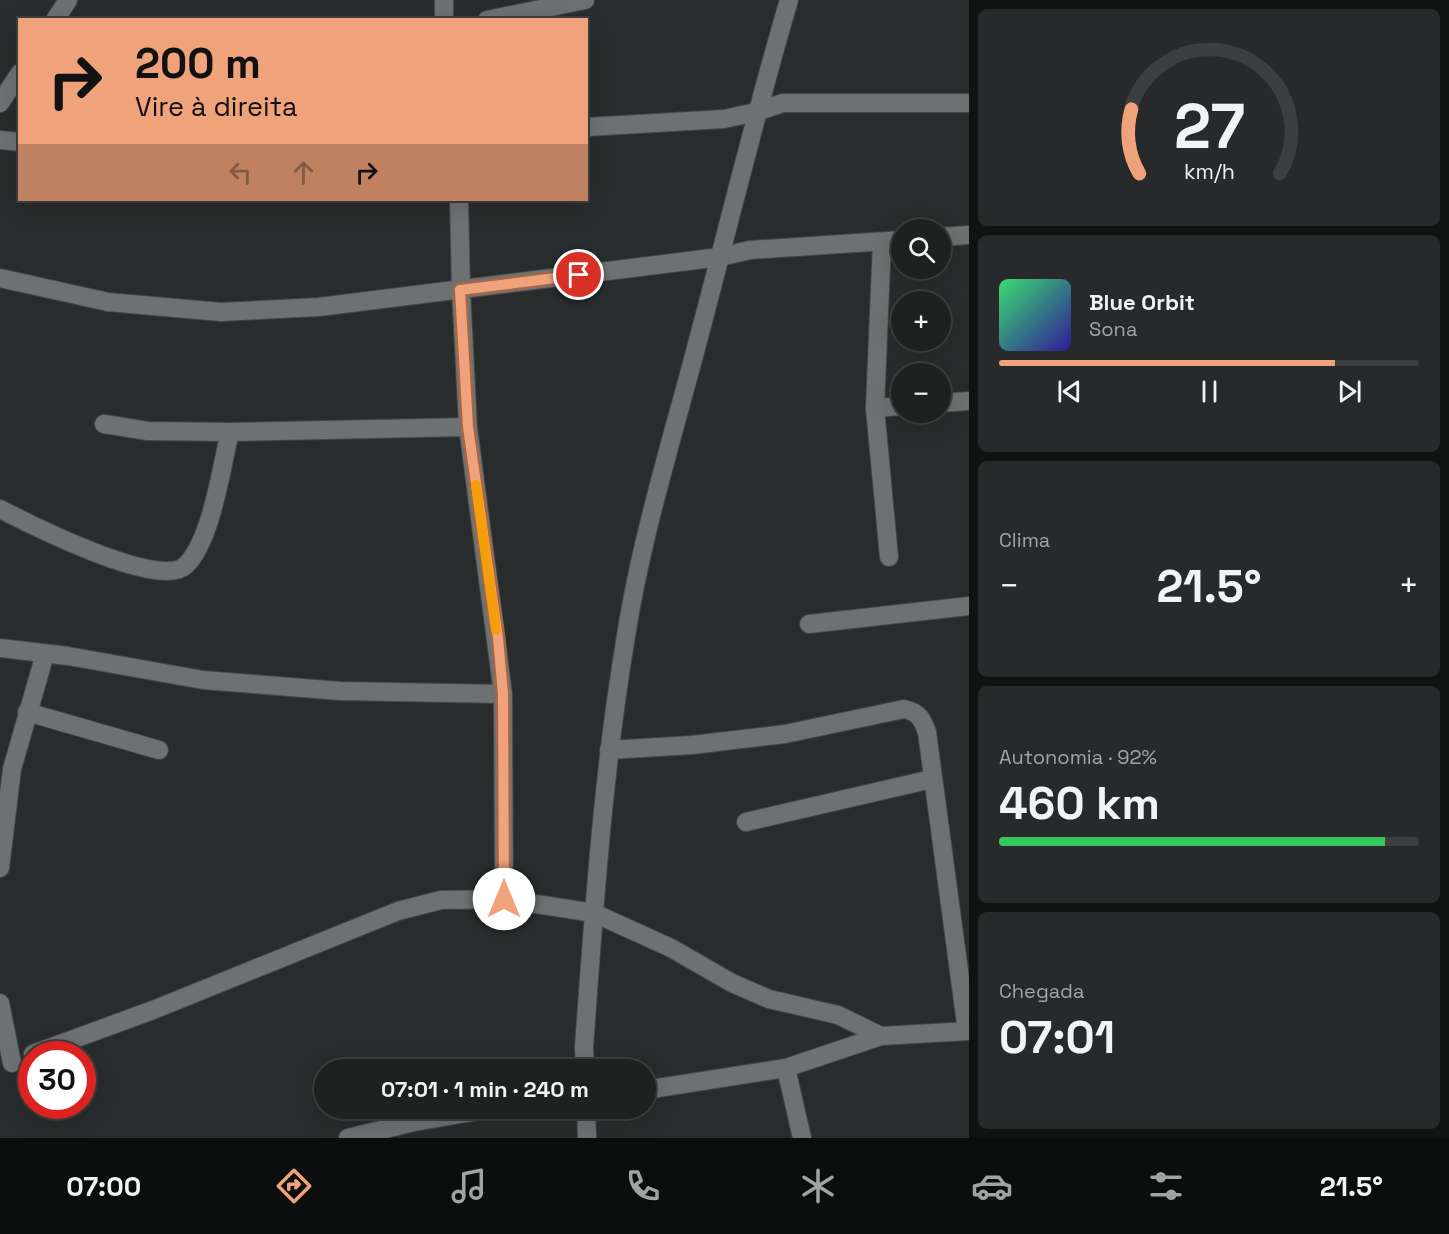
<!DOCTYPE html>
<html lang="pt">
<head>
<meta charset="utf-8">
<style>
  :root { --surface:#1f2121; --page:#27292a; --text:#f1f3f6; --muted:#a1a3a5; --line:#3c3e3f; --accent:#f0a27a }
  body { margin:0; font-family:"Space Grotesk",sans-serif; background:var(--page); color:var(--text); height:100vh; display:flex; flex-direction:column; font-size:22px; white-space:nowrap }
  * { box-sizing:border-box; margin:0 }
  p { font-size:20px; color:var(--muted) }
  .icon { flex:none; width:33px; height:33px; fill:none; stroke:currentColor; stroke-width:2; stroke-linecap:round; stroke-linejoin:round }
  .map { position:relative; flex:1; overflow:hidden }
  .drawer { display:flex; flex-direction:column; gap:9px; padding:9px; background:#111212; width:480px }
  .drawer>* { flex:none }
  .hud { position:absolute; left:18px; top:18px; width:570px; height:183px; border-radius:0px; box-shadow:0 6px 24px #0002,0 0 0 2px var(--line); background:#f0a27a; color:#111; overflow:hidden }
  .buttons { position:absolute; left:891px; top:219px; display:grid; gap:12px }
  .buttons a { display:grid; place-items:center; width:60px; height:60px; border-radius:50%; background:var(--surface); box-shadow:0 6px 24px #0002,0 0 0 2px var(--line); font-size:30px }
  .speed { position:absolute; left:18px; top:1041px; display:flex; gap:12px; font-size:30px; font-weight:700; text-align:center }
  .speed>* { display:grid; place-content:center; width:78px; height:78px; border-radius:50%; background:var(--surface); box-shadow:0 6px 24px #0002,0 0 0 2px var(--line); line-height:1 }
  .speed .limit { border:9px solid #d22; background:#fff; color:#111 }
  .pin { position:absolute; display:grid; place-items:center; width:51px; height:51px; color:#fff; margin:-26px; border:3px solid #fff; border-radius:50%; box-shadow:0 2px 6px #0007 }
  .me { position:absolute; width:66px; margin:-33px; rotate:0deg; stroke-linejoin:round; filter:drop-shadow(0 0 4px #0008) }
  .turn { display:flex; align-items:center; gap:21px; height:126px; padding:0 18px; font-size:27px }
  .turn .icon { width:78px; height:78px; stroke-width:2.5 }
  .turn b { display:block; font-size:42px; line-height:51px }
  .lanes { display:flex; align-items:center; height:57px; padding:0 18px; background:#0003; justify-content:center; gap:30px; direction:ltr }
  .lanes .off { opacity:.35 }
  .big { font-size:45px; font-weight:600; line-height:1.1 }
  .drawer .tile { flex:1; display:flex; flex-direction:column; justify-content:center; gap:9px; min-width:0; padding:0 21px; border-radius:9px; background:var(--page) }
  .drawer .dial { align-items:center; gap:0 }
  .dial svg { height:156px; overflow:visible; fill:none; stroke:var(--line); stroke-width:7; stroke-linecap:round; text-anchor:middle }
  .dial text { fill:var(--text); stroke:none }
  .song { display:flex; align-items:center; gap:18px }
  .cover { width:72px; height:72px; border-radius:9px; background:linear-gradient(135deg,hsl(140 70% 55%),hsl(250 70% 35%)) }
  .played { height:6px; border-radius:3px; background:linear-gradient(90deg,var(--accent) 80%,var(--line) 80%) }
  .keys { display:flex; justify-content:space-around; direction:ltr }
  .heat { display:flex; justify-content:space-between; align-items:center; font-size:33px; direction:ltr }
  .charge { height:9px; border-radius:4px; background:linear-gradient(90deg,#34c759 92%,var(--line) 0) }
  .trip { position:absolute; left:314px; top:1059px; width:342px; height:60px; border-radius:30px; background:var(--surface); box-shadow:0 6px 24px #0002,0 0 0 2px var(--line); font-weight:600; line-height:60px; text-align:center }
  .tab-bar { display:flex; height:96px; justify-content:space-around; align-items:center; background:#0c0d0d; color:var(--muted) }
  .tab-bar .icon { width:42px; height:42px }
  .tab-bar .active { color:var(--accent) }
  .tab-bar b { font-size:27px; color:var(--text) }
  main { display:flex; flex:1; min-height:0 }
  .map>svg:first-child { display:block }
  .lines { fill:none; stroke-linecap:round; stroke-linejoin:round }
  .street-casing { stroke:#444748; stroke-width:20 }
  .street { stroke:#6d7171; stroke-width:18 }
  .route-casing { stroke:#9c694f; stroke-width:15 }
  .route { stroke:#f0a27a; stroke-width:10 }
  .slow { stroke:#f59e0b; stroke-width:10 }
</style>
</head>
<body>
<main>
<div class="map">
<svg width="969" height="1138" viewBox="0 0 969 1138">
  <rect width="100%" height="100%" fill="#292c2c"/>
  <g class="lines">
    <defs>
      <g id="street">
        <path d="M 55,20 L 68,0"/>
        <path d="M 444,20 L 444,0"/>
        <path d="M 487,20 L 585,0"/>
        <path d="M 0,103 L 20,73"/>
        <path d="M 586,127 L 724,119 L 756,112 L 783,103 L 969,103"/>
        <path d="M 0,140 L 20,142"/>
        <path d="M 459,200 L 461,290 L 468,427 L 503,694 L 504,899"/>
        <path d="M 940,237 L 969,235"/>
        <path d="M 882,242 L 875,408 L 889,557"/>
        <path d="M 0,278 L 108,302 L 221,312 L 319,307 L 720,257 L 750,250 L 902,240"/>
        <path d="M 940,403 L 969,401"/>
        <path d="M 875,408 L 902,406"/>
        <path d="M 104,424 L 148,431 L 230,432 L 468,427"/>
        <path d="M 0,509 C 29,524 161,591 186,565 C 212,539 221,468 230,432"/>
        <path d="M 809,624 L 969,606"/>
        <path d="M 0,648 L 68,656 L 203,680 L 340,691 L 503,694"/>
        <path d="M 27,712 L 159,750"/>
        <path d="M 609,750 L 692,745 L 785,734 L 904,709 C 919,712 922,719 927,732 L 967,1031"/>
        <path d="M 746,822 L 932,779"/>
        <path d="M 0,868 L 12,769 L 45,654"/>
        <path d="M 0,1003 L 12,1063"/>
        <path d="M 33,1054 L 153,1010 L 398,911 L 441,900 L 504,899 L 594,913 L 671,948 L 732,983 L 769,999 L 838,1015 L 881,1036"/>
        <path d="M 786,1068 L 802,1138"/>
        <path d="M 585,1070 L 584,1047 C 594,910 603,772 626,636 C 641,539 671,443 696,348 C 727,232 755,115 789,0"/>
        <path d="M 645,1090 L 786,1068 L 881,1036 L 969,1031"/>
        <path d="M 586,1108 L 587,1138"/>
        <path d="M 348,1138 L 414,1122 L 496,1108"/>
      </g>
    </defs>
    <!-- street casing -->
    <use href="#street" class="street-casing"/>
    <!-- street -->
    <use href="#street" class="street"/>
  </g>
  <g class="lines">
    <defs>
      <path id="route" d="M 504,899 L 503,694 L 498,638 L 468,427 L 460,290 L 579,275"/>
    </defs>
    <!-- route casing -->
    <use href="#route" class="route-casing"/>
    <!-- route -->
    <use href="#route" class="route"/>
    <!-- slow -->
    <path class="slow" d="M 476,485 L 496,630"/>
  </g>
</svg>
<div class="buttons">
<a><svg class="icon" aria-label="search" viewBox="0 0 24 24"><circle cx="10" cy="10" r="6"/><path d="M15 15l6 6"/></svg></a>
<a>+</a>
<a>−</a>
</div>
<div class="speed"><div class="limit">30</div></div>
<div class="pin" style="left:579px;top:275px;background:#d93025"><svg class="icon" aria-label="arrive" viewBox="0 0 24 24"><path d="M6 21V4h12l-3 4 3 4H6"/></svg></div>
<svg class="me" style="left:504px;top:899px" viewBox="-20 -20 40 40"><circle r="19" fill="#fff"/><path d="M0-13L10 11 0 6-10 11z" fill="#f0a27a"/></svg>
<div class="trip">07:01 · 1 min · 240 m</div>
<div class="hud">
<div class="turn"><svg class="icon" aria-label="right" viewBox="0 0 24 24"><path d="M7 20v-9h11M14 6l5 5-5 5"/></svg><div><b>200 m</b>Vire à direita</div></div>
<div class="lanes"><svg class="icon off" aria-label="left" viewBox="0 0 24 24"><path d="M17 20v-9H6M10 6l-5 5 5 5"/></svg><svg class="icon off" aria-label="ahead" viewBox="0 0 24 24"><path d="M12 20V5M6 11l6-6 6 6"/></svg><svg class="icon" aria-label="right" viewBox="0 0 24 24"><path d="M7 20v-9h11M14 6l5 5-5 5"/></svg></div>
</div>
</div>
<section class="drawer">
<div class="tile dial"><svg viewBox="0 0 100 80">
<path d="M14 69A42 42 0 1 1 86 69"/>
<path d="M14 69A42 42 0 0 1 10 36" stroke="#f0a27a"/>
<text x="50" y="56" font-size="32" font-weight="700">27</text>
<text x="50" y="72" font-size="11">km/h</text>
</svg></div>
<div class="tile">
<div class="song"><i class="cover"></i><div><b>Blue Orbit</b><p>Sona</p></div></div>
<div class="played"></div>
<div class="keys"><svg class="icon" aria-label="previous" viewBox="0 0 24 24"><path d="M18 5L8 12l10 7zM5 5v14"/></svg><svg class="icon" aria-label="pause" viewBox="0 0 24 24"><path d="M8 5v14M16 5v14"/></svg><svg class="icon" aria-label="next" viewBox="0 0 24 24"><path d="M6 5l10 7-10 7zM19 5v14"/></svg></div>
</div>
<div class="tile"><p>Clima</p>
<div class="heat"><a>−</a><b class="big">21.5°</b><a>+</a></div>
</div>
<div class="tile"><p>Autonomia · 92%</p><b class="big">460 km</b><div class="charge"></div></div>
<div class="tile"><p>Chegada</p><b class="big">07:01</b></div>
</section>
</main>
<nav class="tab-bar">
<b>07:00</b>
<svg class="icon active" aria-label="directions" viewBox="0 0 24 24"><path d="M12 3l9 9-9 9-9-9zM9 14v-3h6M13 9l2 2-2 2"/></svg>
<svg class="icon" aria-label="music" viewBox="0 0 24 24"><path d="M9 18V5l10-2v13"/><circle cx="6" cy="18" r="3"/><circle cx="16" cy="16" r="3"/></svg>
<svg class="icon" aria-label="phone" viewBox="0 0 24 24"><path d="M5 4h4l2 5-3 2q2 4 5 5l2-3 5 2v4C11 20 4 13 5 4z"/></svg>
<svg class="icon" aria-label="climate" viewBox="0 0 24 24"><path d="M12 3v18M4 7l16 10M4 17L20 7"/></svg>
<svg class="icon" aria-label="car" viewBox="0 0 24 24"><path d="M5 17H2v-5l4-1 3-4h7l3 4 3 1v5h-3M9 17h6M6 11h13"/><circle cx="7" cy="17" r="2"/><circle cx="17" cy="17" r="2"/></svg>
<svg class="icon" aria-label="filters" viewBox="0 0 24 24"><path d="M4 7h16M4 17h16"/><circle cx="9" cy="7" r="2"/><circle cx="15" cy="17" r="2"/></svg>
<b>21.5°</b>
</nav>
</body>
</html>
